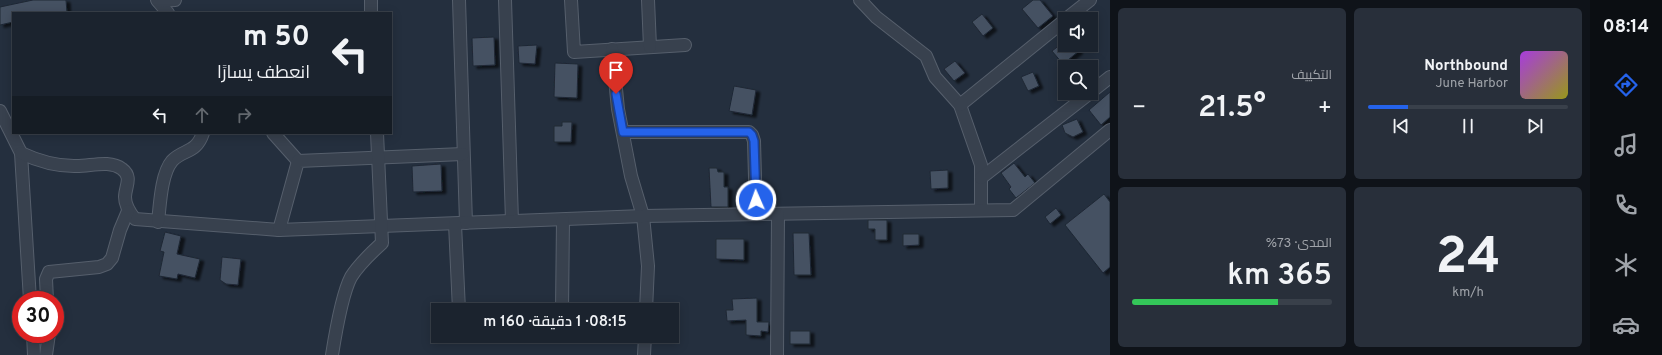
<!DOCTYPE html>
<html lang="ar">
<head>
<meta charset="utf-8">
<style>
  :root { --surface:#1b232e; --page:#282f3a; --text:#f1f3f6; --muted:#a0a4aa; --line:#39404a; --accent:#2563eb }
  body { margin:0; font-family:Overpass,Cairo,sans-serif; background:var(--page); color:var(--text); direction:rtl; height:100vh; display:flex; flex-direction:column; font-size:15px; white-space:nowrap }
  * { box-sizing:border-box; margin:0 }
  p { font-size:13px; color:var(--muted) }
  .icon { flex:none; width:22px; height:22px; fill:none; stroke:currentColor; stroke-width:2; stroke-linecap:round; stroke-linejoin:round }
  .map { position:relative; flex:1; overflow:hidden; direction:ltr }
  .sheet { display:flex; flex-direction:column; gap:8px; padding:8px; background:#0f1319; width:480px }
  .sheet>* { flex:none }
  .guide { position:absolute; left:12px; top:12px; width:380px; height:122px; border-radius:0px; box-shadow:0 2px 10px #0003,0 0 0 1px var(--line); direction:rtl; background:#1b232e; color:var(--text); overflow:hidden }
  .controls { position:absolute; left:1058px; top:12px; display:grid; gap:8px }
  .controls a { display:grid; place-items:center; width:40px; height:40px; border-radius:0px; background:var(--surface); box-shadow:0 2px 10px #0003,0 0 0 1px var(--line); font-size:20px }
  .speed { position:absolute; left:12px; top:291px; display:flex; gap:8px; font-size:20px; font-weight:700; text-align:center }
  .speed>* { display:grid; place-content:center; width:52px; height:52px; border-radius:50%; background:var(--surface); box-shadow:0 2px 10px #0003,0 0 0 1px var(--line); line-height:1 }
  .speed .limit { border:6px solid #d22; background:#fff; color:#111 }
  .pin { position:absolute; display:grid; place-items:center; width:34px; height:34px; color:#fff; margin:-41px -17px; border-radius:50% 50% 50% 0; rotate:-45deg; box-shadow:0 0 4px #0007 }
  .pin .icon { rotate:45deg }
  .me { position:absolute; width:44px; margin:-22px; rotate:358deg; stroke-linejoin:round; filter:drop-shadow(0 0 3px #0008) }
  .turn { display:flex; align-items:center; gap:14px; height:84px; padding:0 16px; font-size:18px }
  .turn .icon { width:52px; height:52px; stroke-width:2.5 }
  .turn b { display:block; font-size:28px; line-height:34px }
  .lanes { display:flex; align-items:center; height:38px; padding:0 16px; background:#0003; justify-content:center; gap:20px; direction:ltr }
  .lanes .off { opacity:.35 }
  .big { font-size:30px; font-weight:600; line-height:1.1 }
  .sheet .widget { flex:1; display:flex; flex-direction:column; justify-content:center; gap:6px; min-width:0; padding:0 14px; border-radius:6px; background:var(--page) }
  .sheet .dial { align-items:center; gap:0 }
  .dial b { font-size:52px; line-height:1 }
  .song { display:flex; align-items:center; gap:12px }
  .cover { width:48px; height:48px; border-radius:6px; background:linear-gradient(135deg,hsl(280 70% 55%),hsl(60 70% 35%)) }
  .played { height:4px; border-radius:2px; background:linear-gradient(90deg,var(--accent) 20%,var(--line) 20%) }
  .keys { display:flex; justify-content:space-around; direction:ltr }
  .heat { display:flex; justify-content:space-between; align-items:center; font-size:22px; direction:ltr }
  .charge { height:6px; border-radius:3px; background:linear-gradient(90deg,#34c759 73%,var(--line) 0) }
  .sheet .tiles { flex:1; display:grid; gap:8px; grid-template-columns:repeat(2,1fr) }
  .trip { position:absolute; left:431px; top:303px; width:248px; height:40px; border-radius:0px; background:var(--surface); box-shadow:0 2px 10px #0003,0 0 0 1px var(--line); font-weight:600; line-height:40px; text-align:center; direction:rtl }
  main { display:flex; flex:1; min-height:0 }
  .menu { display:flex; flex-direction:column; width:72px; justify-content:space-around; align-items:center; background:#0b0e12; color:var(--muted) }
  .menu .icon { width:28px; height:28px }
  .menu .on { color:var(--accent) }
  .menu b { font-size:18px; color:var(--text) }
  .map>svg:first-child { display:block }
  .building { fill:#455162; stroke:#1f2835; filter:url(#shadow) }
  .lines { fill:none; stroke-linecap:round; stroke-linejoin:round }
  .minor-casing { stroke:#565f6c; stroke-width:14 }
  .minor { stroke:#38414e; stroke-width:12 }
  .route-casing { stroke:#184099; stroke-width:10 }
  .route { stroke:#2563eb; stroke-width:7 }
</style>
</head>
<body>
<main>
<nav class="menu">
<b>08:14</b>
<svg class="icon on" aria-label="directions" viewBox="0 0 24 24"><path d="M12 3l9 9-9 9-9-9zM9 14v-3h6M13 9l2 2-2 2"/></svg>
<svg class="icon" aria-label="music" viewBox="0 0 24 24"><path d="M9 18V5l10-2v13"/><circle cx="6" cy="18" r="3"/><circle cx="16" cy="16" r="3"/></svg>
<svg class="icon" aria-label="phone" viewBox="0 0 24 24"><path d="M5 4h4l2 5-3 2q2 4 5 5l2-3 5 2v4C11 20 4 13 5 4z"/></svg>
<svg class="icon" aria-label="climate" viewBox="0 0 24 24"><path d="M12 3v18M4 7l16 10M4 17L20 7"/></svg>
<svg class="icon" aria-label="car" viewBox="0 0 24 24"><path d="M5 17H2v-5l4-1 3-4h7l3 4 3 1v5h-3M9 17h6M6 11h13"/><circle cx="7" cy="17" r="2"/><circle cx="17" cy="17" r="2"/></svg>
</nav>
<section class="sheet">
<div class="tiles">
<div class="widget">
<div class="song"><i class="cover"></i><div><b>Northbound</b><p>June Harbor</p></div></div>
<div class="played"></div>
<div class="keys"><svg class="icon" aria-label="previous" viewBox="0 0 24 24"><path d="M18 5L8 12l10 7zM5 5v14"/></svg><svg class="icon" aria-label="pause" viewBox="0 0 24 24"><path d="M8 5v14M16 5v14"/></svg><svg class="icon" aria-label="next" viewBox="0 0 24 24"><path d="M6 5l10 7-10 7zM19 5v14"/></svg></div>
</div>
<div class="widget"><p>التكييف</p>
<div class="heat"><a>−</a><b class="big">21.5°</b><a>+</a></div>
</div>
<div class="widget dial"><b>24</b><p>km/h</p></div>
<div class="widget"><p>المدى · 73%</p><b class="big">365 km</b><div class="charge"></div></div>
</div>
</section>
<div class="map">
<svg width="1110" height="355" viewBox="0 0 1110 355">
  <defs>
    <filter id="shadow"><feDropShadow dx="4" dy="2.5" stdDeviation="1" flood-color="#0009"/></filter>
  </defs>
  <rect width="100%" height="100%" fill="#242f3e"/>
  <!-- building -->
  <g class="building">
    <path d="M 33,0 L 66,0 L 67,13 L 13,13 L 13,22 L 0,25 L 0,7 Z"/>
    <path d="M 1033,0 L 1040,0 L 1053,16 L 1038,28 L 1022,9 Z"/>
    <path d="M 982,14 L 993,28 L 983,36 L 972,22 Z"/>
    <path d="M 494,37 L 495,65 L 473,66 L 472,38 Z"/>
    <path d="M 1065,41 L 1065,45 L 1074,45 L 1079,51 L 1063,64 L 1052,51 Z"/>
    <path d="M 537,45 L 535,64 L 519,63 L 518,46 Z"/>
    <path d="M 955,61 L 965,73 L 954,81 L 944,69 Z"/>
    <path d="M 555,63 L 578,64 L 577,98 L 554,97 Z"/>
    <path d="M 1033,72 L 1039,86 L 1028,91 L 1021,77 Z"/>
    <path d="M 734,86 L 756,90 L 752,115 L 729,111 Z"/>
    <path d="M 1110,92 L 1110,117 L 1101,125 L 1089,110 Z"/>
    <path d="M 1077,119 L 1083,132 L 1073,137 L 1065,133 L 1062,125 Z"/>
    <path d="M 562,122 L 572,122 L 571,142 L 554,142 L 554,126 L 562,126 Z"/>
    <path d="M 1014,163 L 1025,177 L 1028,174 L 1035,183 L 1016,198 L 1009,189 L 1011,187 L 1001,173 Z"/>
    <path d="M 441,164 L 442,191 L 413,192 L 412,166 Z"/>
    <path d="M 709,168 L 717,168 L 718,172 L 724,172 L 724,187 L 728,187 L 728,207 L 711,207 Z"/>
    <path d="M 948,170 L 948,188 L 931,189 L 930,171 Z"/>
    <path d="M 1104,194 L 1110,202 L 1110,267 L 1103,273 L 1065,225 Z"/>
    <path d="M 1056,208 L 1061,215 L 1050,224 L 1045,217 Z"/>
    <path d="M 868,220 L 887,220 L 887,240 L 875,240 L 875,229 L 868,229 Z"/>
    <path d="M 165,232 L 181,236 L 177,254 L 200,259 L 195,278 L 178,274 L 177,279 L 159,276 L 164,252 L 160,251 Z"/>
    <path d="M 793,233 L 809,233 L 811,275 L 794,275 Z"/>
    <path d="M 903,234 L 919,234 L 919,245 L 903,246 Z"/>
    <path d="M 716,239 L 744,239 L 744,260 L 716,259 Z"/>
    <path d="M 222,257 L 241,259 L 238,285 L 226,284 L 220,280 Z"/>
    <path d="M 757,298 L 757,322 L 769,322 L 768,332 L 761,331 L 761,336 L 746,335 L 746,320 L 727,321 L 726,310 L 733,310 L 732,299 Z"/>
    <rect x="790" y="331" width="20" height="13"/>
  </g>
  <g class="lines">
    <defs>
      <g id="minor">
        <path d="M 157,0 L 168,13"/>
        <path d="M 371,0 L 371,13"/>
        <path d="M 459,0 L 466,223"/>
        <path d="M 505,0 L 512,221"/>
        <path d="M 571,0 L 574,52 L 685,45"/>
        <path d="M 648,0 L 650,47"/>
        <path d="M 860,0 L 876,17 L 926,56 L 935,77 L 960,105 L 981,165 L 981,210"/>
        <path d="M 158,1 L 175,0"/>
        <path d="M 1066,19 L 1090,0"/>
        <path d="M 612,49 L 618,109 L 631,176 L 643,216 L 648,266 L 646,310"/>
        <path d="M 1091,92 L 1110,77"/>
        <path d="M 960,105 L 1065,20"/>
        <path d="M 0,111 L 21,153 L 30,300"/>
        <path d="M 623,132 L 749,132 L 752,135 L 754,141 L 756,214"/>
        <path d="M 273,133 L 298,161"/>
        <path d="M 21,153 C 38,161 55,166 74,166 C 89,167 109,159 122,169 C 133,177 125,187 125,197 C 125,206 130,213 135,219 L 279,230 L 643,216 L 1013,210 L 1110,130"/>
        <path d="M 981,178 L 1090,93"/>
        <path d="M 158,222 C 160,205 161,174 172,161 C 183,149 196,154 203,133"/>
        <path d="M 455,224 L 459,310"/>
        <path d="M 279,230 L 298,161 L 463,154"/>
        <path d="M 47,300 L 46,279 L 49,272 L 99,267 L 107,264 L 112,258 L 120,230 L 128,211"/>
        <path d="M 562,310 L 563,220"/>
        <path d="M 33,334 L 34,355"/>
        <path d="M 46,355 L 49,334"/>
        <path d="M 332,355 C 335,336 342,294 351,277 C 359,264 371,253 382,243 L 377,133"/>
        <path d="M 644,355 L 645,336"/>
        <path d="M 777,355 L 778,214"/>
      </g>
    </defs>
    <!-- minor casing -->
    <use href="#minor" class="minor-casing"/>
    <!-- minor -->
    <use href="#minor" class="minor"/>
  </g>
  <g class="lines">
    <defs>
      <path id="route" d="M 616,94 L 623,132 L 749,132 L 752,135 L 754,141 L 756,200"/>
    </defs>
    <!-- route casing -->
    <use href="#route" class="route-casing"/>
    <!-- route -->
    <use href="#route" class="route"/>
  </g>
</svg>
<div class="controls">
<a><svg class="icon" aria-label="sound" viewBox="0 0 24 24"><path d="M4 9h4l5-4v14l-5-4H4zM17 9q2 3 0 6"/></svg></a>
<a><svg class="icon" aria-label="search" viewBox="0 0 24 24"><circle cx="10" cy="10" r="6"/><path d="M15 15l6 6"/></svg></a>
</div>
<div class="speed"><div class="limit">30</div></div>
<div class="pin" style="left:616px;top:94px;background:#d93025"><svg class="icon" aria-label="arrive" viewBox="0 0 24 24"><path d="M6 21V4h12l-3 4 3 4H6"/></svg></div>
<svg class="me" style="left:756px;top:200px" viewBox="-20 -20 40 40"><circle r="17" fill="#2563eb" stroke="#fff" stroke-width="3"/><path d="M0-11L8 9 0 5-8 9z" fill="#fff"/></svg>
<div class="trip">08:15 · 1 دقيقة · 160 m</div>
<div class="guide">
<div class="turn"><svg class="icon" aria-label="left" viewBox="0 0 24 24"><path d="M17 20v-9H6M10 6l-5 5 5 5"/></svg><div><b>50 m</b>انعطف يسارًا</div></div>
<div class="lanes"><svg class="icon" aria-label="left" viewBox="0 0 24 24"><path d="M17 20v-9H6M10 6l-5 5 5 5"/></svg><svg class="icon off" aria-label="ahead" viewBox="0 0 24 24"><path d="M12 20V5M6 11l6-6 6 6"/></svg><svg class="icon off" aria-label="right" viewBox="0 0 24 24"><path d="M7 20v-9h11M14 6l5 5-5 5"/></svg></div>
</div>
</div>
</main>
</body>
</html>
